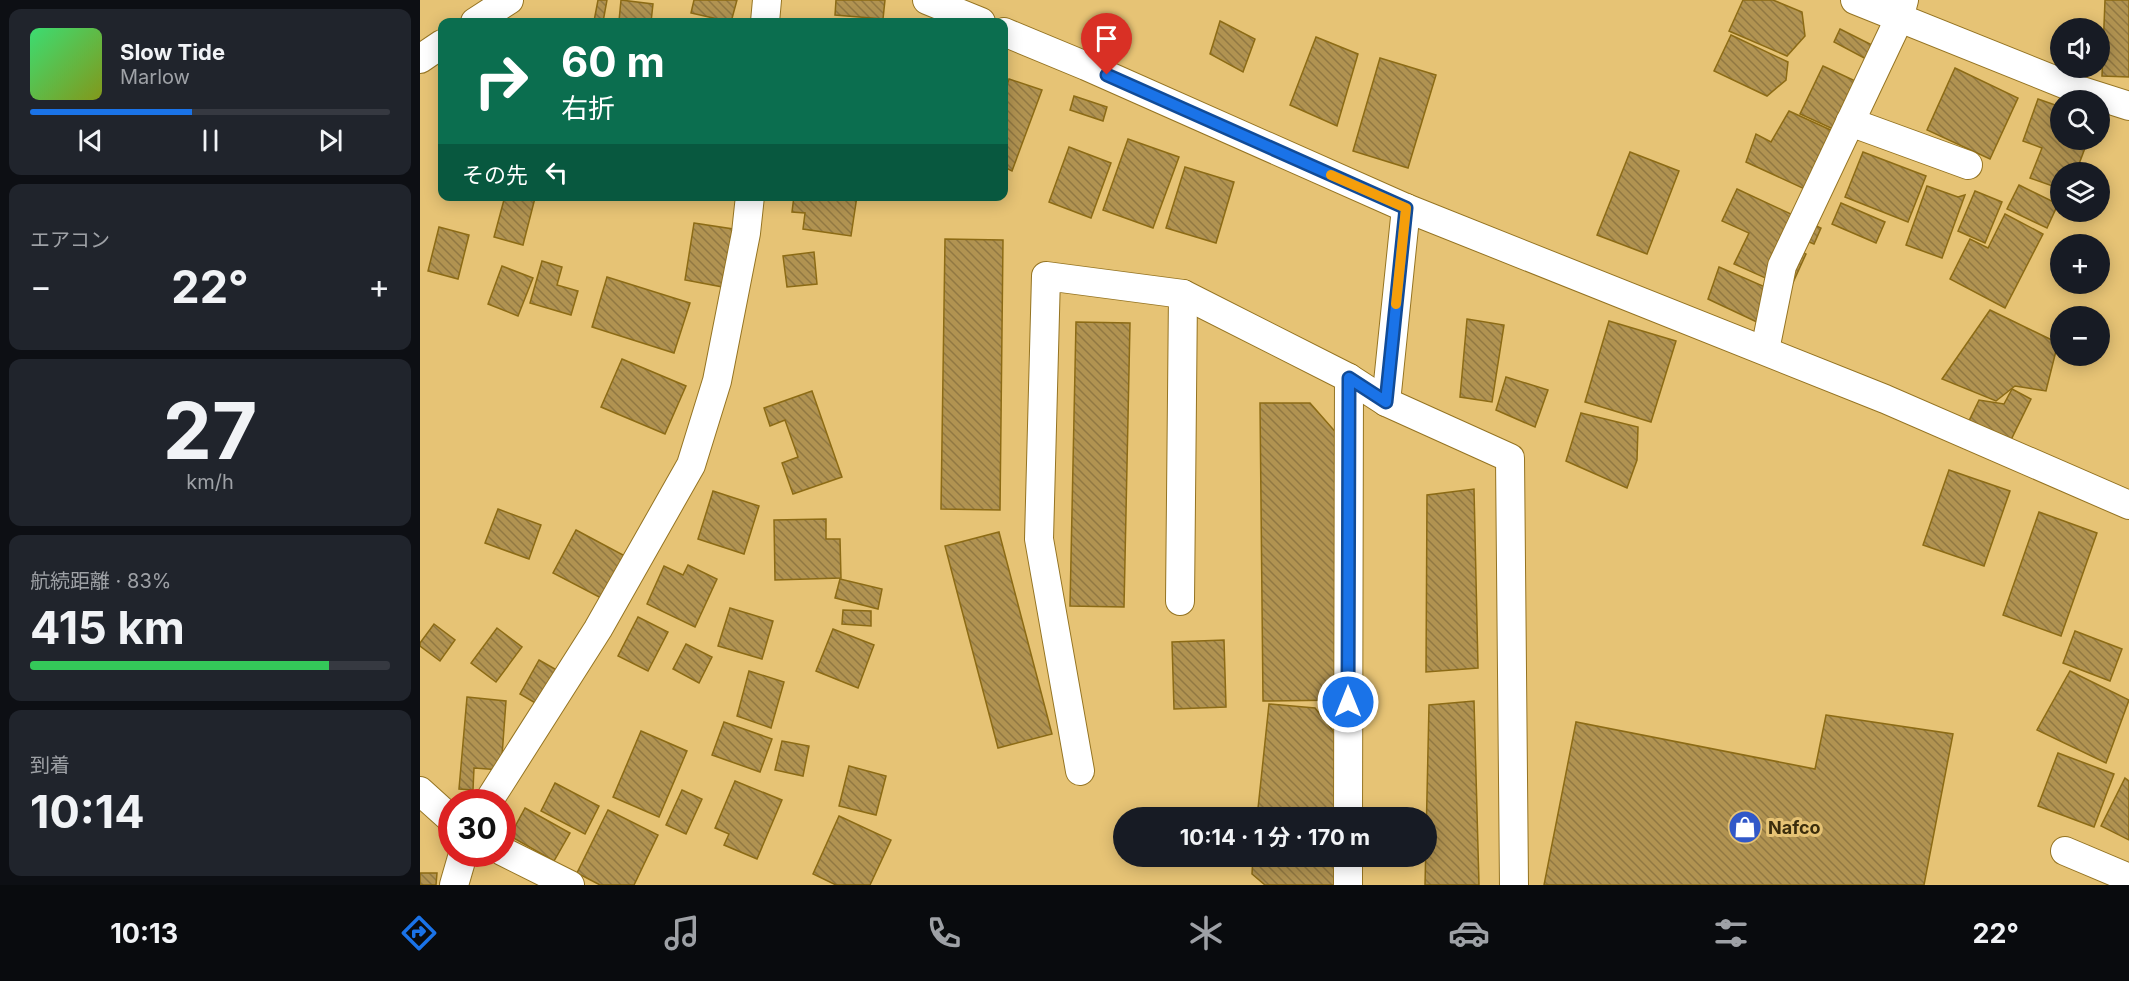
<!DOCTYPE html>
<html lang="ja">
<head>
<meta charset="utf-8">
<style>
  :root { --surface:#171b24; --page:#20242c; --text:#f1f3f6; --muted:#9ea1a6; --line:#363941; --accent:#1a73e8 }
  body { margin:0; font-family:Inter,"Noto Sans JP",sans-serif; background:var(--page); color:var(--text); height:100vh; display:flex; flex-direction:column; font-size:22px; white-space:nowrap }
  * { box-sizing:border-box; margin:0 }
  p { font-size:20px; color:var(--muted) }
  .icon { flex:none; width:33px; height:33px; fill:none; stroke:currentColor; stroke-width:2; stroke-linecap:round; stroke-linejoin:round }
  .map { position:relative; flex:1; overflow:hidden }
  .drawer { display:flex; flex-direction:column; gap:9px; padding:9px; background:#0d0f14; width:420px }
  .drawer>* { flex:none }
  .banner { position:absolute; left:18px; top:18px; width:570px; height:183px; border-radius:12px; box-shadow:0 3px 15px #0003; background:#0b6e4f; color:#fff; overflow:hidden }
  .controls { position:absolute; left:1630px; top:18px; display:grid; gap:12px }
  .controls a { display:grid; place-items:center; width:60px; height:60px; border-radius:50%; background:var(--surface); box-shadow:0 3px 15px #0003; font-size:30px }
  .speed { position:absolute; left:18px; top:789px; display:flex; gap:12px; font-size:30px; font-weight:700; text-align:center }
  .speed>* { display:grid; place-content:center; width:78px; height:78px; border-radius:50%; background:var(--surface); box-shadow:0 3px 15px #0003; line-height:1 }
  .speed .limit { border:9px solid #d22; background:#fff; color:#111 }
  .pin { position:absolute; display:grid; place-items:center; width:51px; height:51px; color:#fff; margin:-62px -26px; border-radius:50% 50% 50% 0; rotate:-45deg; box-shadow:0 0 6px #0007 }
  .pin .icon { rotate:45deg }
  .me { position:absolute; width:66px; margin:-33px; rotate:0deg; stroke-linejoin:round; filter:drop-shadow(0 0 4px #0008) }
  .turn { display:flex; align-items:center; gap:21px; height:126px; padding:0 24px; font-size:27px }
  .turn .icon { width:78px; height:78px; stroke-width:2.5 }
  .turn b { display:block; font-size:42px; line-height:51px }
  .then { display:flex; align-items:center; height:57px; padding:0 24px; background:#0003; gap:12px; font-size:22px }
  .big { font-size:45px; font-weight:700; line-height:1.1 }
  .drawer .card { flex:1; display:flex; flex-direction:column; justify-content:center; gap:9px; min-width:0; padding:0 21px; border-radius:12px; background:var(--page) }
  .drawer .dial { align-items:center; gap:0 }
  .dial b { font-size:78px; line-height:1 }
  .song { display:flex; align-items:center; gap:18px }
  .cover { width:72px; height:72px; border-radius:9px; background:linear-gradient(135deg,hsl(140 70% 55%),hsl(70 70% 35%)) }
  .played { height:6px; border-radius:3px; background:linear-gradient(90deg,var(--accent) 45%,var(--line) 45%) }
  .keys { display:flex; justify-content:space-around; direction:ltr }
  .heat { display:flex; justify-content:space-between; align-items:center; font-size:33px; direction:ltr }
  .charge { height:9px; border-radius:4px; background:linear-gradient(90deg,#34c759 83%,var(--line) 0) }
  .trip { position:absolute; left:693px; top:807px; width:324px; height:60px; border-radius:30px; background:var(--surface); box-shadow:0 3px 15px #0003; font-weight:700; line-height:60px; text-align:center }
  .tabs { display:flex; height:96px; justify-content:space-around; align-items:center; background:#090b0e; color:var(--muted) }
  .tabs .icon { width:42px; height:42px }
  .tabs .active { color:var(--accent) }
  .tabs b { font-size:27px; color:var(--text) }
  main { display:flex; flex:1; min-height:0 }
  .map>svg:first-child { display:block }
  .building { fill:url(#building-back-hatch); stroke:#8c6b15; stroke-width:1.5 }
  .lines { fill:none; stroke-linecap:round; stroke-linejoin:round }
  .street-casing { stroke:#957422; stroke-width:30 }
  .street { stroke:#fff; stroke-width:28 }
  .route-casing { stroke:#114b97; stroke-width:15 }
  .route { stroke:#1a73e8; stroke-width:10 }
  .slow { stroke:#f59e0b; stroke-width:10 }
  .labels { text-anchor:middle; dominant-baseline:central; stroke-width:6; stroke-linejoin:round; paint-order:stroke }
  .poi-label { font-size:18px; font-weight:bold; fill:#3b2d0c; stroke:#e6c375; text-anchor:start }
</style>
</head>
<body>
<main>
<section class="drawer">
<div class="card">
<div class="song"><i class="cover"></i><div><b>Slow Tide</b><p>Marlow</p></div></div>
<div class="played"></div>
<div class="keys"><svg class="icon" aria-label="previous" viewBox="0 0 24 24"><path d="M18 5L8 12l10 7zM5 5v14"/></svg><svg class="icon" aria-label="pause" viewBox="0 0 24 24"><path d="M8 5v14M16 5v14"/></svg><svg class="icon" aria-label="next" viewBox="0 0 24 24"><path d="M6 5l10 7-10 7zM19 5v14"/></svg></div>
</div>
<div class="card"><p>エアコン</p>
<div class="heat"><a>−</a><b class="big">22°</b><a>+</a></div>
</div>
<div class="card dial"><b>27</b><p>km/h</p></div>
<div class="card"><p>航続距離 · 83%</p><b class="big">415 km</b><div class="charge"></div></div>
<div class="card"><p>到着</p><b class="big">10:14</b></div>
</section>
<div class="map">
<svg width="1709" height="885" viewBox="0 0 1709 885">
  <defs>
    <pattern id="building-back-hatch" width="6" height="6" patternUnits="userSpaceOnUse" patternTransform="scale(1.5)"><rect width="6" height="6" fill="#b19351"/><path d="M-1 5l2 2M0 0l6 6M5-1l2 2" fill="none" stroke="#917842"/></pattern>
  </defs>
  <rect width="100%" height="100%" fill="#e6c375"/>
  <!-- building -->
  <g class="building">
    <path d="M 178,0 L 187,0 L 183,22 L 174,21 Z"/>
    <path d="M 201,0 L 233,4 L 231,22 L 199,21 Z"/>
    <path d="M 274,0 L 317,0 L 311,22 L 271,13 Z"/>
    <path d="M 416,0 L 465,0 L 463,19 L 415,15 Z"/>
    <path d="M 1323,0 L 1353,0 L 1382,12 L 1385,36 L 1367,56 L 1309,31 Z"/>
    <path d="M 1685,0 L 1709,0 L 1709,77 L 1682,76 Z"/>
    <path d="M 800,21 L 835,39 L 823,72 L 790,54 Z"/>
    <path d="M 1420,29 L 1456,47 L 1448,60 L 1414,42 Z"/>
    <path d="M 1311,35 L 1368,62 L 1366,80 L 1347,96 L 1294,71 Z"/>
    <path d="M 896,37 L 938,54 L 917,126 L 870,105 Z"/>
    <path d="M 960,58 L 1016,75 L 988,168 L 933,151 Z"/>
    <path d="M 1403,66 L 1457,91 L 1435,139 L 1380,114 Z"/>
    <path d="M 1535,68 L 1598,98 L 1570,159 L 1507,130 Z"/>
    <path d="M 589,79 L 622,90 L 592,171 L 584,167 L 584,94 Z"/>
    <path d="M 654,96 L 687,107 L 683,121 L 650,110 Z"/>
    <path d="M 1618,99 L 1641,107 L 1641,140 L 1668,140 L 1656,172 L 1641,172 L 1641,189 L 1610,178 L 1622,148 L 1603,141 Z"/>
    <path d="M 1369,111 L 1415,132 L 1400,196 L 1326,162 L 1336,134 L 1351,142 Z"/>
    <path d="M 708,139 L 759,157 L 733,228 L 683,210 Z"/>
    <path d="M 649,147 L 691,163 L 671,218 L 629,202 Z"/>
    <path d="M 1210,152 L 1259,171 L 1227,254 L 1177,235 Z"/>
    <path d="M 1443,152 L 1506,176 L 1488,222 L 1425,197 Z"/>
    <path d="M 765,167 L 814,182 L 796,243 L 746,228 Z"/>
    <path d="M 1599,185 L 1638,204 L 1627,228 L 1587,209 Z"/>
    <path d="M 1507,186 L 1538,197 L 1545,195 L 1522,258 L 1486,245 Z"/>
    <path d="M 1317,189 L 1401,228 L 1394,244 L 1372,235 L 1368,245 L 1386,254 L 1370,289 L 1314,264 L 1329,233 L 1302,221 Z"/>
    <path d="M 1555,191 L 1582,202 L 1565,243 L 1538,231 Z"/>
    <path d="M 85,196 L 115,198 L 103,245 L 74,237 Z"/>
    <path d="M 374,196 L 437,196 L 431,236 L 383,229 L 385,213 L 372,212 Z"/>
    <path d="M 1421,203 L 1465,222 L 1456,243 L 1412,224 Z"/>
    <path d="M 1585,214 L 1623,234 L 1585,308 L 1530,279 L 1550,239 L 1568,248 Z"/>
    <path d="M 274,223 L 313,229 L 303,287 L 265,280 Z"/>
    <path d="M 19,227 L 49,235 L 38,279 L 8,271 Z"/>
    <path d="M 525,239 L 583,240 L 580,510 L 521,509 Z"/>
    <path d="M 394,252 L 397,284 L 367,287 L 363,256 Z"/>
    <path d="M 122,261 L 142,267 L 137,285 L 158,291 L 151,315 L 110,303 Z"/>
    <path d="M 82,266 L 113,278 L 98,316 L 68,304 Z"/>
    <path d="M 1299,267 L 1368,297 L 1358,332 L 1288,299 Z"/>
    <path d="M 187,277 L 270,303 L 254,353 L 172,327 Z"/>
    <path d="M 1570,310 L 1638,343 L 1626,391 L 1595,386 L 1576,401 L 1522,379 Z"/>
    <path d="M 1047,319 L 1084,325 L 1072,402 L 1040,397 Z"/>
    <path d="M 1189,321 L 1256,341 L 1231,422 L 1165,402 Z"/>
    <path d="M 656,322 L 710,323 L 704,607 L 650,606 Z"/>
    <path d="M 202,359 L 266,386 L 245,434 L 181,407 Z"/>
    <path d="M 1086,377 L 1128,390 L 1115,427 L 1076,410 Z"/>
    <path d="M 1592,389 L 1611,399 L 1588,446 L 1547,425 L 1559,400 L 1584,404 Z"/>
    <path d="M 392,391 L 422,477 L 373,494 L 362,463 L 378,457 L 365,420 L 350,426 L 344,408 Z"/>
    <path d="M 840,403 L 890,403 L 919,436 L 921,700 L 843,701 Z"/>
    <path d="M 1161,413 L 1218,427 L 1217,460 L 1207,488 L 1146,461 Z"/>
    <path d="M 1529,470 L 1590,491 L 1564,566 L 1503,545 Z"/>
    <path d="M 1054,489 L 1058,668 L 1006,672 L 1007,495 Z"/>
    <path d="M 293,491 L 339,506 L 324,554 L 278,539 Z"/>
    <path d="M 78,509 L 121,525 L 109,559 L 65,543 Z"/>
    <path d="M 1619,512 L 1677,533 L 1641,636 L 1583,615 Z"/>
    <path d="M 406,519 L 406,539 L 420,539 L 421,578 L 355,580 L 354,520 Z"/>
    <path d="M 156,530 L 205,556 L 183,599 L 133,573 Z"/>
    <path d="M 579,532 L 632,734 L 578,748 L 525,546 Z"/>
    <path d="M 268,565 L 297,579 L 275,627 L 227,604 L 244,566 L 263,575 Z"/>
    <path d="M 420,579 L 462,589 L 458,609 L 415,598 Z"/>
    <path d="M 310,608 L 353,621 L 342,659 L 298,646 Z"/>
    <path d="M 423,610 L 451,611 L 451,626 L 422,624 Z"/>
    <path d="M 218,617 L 248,632 L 228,671 L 198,656 Z"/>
    <path d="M 14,624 L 35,640 L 20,661 L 0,646 L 0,643 Z"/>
    <path d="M 77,628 L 102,647 L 76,682 L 51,663 Z"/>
    <path d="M 413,629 L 454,645 L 438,688 L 396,671 Z"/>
    <path d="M 1655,631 L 1702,649 L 1690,681 L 1643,663 Z"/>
    <path d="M 804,640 L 806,707 L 754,709 L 752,642 Z"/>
    <path d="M 266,644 L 292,657 L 279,683 L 253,669 Z"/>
    <path d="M 119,660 L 142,673 L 122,707 L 100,694 Z"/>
    <path d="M 329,671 L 364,682 L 351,728 L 317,716 Z"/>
    <path d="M 1650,671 L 1709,700 L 1686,763 L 1617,730 Z"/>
    <path d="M 47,697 L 86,701 L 81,770 L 54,768 L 53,790 L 39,789 Z"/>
    <path d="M 1054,701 L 1059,885 L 1005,885 L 1009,705 Z"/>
    <path d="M 849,704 L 895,708 L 917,736 L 919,818 L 837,818 Z"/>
    <path d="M 1406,715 L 1533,734 L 1504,885 L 1124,885 L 1156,722 L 1395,769 Z"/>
    <path d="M 304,722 L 352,739 L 340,772 L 292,755 Z"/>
    <path d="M 221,731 L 267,751 L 239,817 L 193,797 Z"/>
    <path d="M 362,741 L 389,746 L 383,776 L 355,770 Z"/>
    <path d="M 1638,753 L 1694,774 L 1674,827 L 1618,806 Z"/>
    <path d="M 429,766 L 466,776 L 456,815 L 419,806 Z"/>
    <path d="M 1705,778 L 1709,781 L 1709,840 L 1681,826 Z"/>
    <path d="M 315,781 L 362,800 L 337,859 L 304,845 L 309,834 L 295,828 Z"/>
    <path d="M 135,783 L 179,806 L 165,834 L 121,811 Z"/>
    <path d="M 262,790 L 282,799 L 266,834 L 246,825 Z"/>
    <path d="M 105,808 L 150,833 L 134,861 L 90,836 Z"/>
    <path d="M 188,810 L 238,835 L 214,885 L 180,885 L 157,873 Z"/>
    <path d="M 419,816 L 471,840 L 450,885 L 416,885 L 393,874 Z"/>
    <path d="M 833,856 L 920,856 L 920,885 L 845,885 L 832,874 Z"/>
    <path d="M 0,873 L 17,873 L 16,885 L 0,885 Z"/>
  </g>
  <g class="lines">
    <defs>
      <g id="street">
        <path d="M 507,0 L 561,22"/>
        <path d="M 1435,0 L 1659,90 L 1709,106"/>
        <path d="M 55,22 L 89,0"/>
        <path d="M 345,22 L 347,0"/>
        <path d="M 584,32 L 666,66 L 986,208 L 1465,399 L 1709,505"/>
        <path d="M 0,59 L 22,44"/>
        <path d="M 1430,122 L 1548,165"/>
        <path d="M 1345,350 L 1362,266 L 1479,19 L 1484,0"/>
        <path d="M 966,402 L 986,208"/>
        <path d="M 760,601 L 763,294"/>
        <path d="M 660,771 L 619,539 L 626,276 L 763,294 L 929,378 L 966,402 L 1090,458 L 1094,885"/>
        <path d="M 0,791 L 32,820"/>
        <path d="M 68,802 L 178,629 L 271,465 L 297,381 L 326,233 L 330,196"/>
        <path d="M 928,818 L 929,378"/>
        <path d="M 82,851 L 150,885"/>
        <path d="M 1645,851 L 1709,878"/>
        <path d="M 34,885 L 43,854"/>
        <path d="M 928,885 L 928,856"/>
      </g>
    </defs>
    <!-- street casing -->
    <use href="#street" class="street-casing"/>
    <!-- street -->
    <use href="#street" class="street"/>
  </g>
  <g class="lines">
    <defs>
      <path id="route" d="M 687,75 L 986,208 L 966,402 L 929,378 L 928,702"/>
    </defs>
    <!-- route casing -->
    <use href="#route" class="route-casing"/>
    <!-- route -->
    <use href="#route" class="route"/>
    <!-- slow -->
    <path class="slow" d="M 911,175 L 986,208 L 976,304"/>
  </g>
  <!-- icons -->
  <defs>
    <symbol id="shop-disc" viewBox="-11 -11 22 22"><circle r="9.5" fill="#3158c8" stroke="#e6c375"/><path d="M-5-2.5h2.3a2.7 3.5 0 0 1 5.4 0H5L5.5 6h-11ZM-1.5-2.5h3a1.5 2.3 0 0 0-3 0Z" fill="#fff"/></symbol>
  </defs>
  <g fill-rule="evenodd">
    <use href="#shop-disc" x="1306" y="808" width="38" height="38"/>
  </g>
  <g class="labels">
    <!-- poi labels -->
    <g class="poi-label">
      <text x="1348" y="827">Nafco</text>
    </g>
  </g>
</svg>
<div class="controls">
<a><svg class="icon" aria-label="sound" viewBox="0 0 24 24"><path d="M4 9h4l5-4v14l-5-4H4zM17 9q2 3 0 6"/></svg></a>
<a><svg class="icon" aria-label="search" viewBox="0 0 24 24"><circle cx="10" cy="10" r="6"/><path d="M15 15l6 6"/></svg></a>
<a><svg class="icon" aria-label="layers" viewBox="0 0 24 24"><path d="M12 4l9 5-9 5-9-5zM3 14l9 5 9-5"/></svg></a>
<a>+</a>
<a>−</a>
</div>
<div class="speed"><div class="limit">30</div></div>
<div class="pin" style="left:687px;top:75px;background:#d93025"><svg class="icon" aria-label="arrive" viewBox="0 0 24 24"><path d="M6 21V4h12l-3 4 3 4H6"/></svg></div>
<svg class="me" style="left:928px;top:702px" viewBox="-20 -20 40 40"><circle r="17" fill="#1a73e8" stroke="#fff" stroke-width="3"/><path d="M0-11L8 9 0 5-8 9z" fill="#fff"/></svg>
<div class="trip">10:14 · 1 分 · 170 m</div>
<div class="banner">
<div class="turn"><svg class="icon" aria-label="right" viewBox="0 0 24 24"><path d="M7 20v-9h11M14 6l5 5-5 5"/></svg><div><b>60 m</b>右折</div></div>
<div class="then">その先<svg class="icon" aria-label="left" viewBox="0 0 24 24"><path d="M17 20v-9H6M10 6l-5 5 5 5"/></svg></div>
</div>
</div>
</main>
<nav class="tabs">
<b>10:13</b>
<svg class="icon active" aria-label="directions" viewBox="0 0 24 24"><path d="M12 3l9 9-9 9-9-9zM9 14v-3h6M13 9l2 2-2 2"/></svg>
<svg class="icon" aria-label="music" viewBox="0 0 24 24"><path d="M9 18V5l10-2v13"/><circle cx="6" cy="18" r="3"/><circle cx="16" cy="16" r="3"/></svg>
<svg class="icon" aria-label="phone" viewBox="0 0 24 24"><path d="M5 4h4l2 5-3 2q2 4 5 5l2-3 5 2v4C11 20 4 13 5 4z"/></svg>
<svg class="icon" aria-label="climate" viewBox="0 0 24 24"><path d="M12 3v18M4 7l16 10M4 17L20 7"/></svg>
<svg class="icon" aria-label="car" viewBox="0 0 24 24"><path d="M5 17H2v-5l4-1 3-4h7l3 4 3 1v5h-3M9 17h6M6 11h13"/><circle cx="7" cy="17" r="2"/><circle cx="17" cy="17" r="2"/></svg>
<svg class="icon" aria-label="filters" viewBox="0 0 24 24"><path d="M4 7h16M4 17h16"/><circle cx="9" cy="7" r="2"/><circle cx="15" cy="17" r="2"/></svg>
<b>22°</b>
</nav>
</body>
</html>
